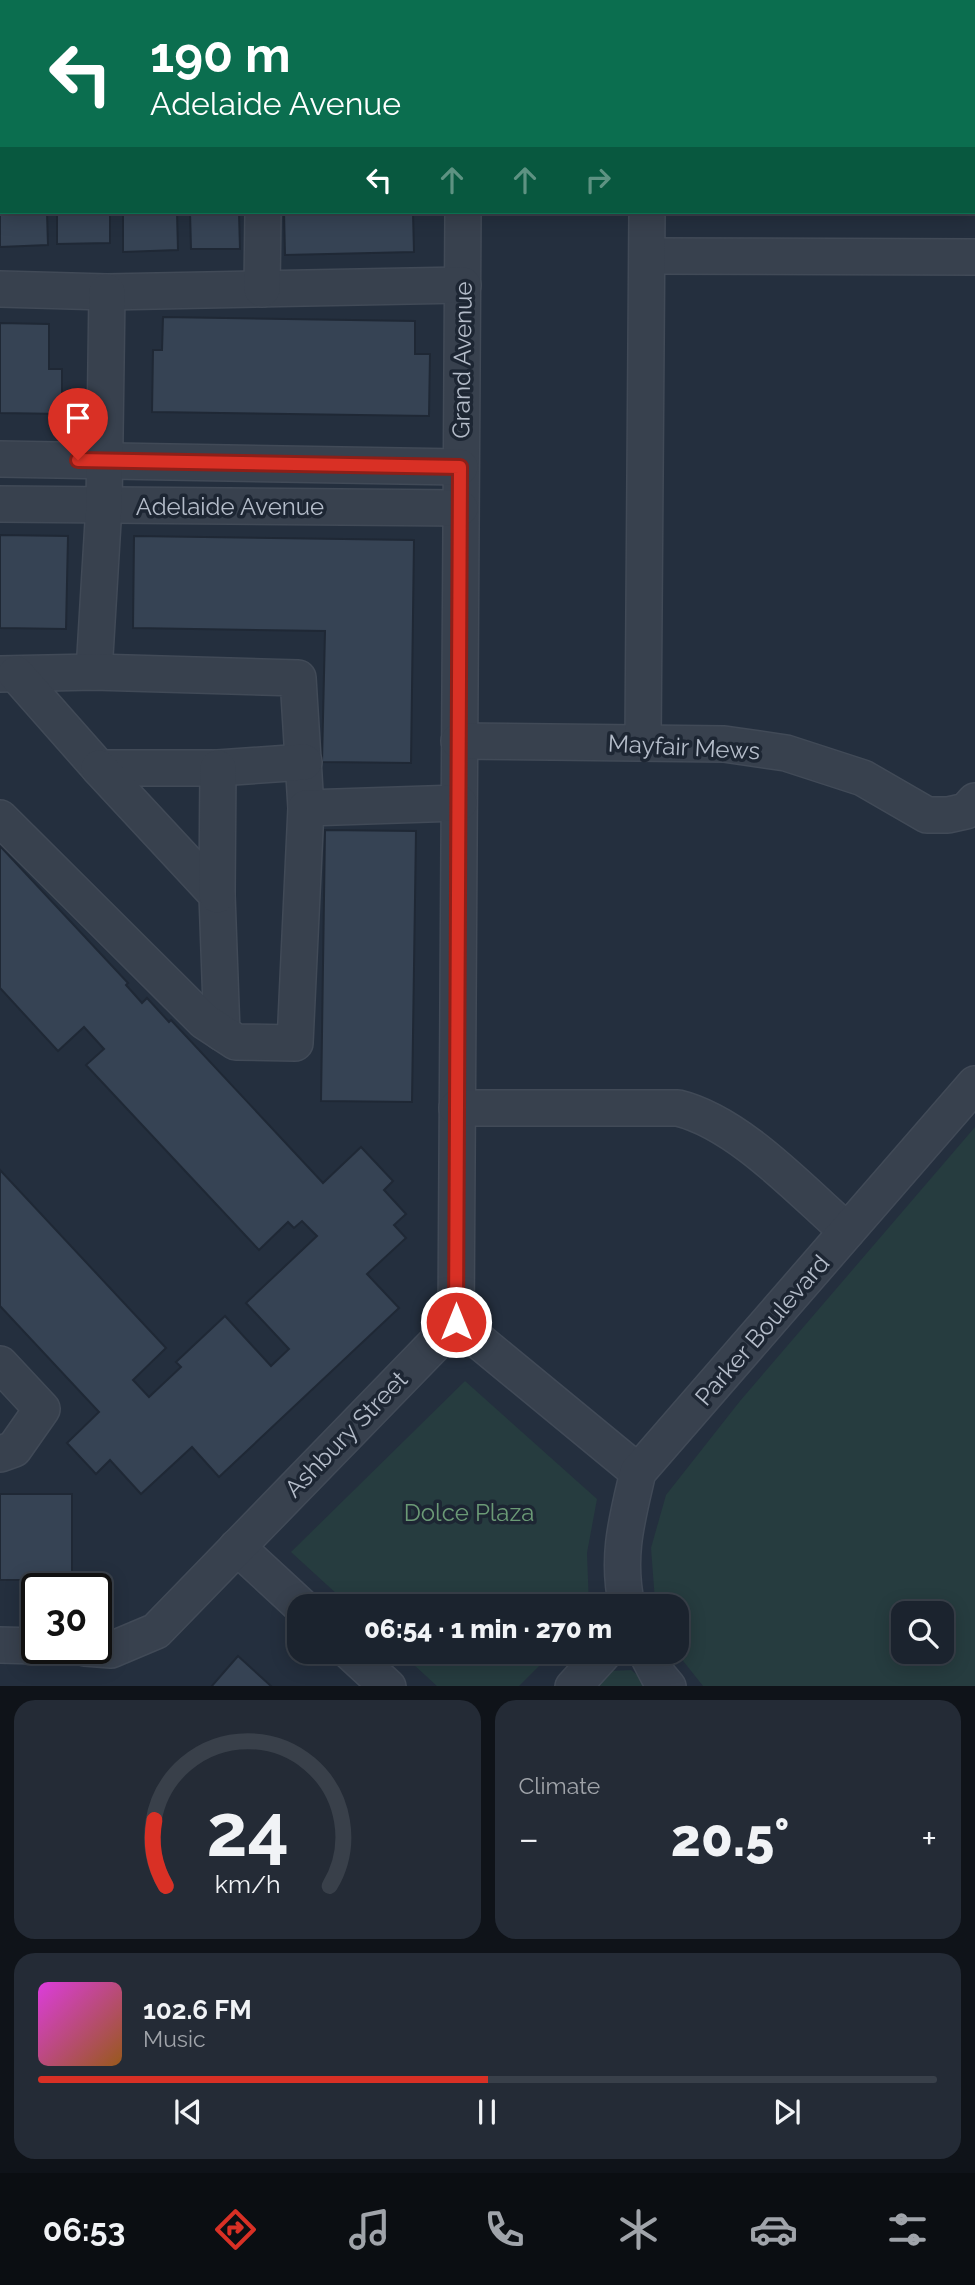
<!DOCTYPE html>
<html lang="en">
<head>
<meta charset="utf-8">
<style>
  :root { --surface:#1b232e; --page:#242b36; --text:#f1f3f6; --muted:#a0a4aa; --line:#39404a; --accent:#d93025 }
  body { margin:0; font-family:Raleway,sans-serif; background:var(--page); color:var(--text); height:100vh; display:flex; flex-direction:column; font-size:26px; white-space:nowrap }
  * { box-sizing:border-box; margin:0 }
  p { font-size:23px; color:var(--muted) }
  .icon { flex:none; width:38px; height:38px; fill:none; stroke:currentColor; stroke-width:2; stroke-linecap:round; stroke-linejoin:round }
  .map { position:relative; height:1686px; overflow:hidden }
  .sheet { display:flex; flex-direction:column; gap:14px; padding:14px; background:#0f1319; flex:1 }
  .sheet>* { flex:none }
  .hud { position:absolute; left:0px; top:0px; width:976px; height:214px; box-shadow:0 4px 18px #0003,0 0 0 2px var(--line); background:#0b6e4f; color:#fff; overflow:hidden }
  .buttons { position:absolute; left:891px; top:1601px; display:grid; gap:14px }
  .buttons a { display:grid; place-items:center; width:63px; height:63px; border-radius:14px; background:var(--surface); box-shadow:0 4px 18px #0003,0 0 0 2px var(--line); font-size:35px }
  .speed { position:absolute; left:21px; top:1573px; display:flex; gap:14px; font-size:35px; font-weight:700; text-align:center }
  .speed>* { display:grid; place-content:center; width:91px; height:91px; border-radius:50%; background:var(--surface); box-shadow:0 4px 18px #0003,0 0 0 2px var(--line); line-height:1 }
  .speed .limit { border:4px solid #111; border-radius:10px; background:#fff; color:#111 }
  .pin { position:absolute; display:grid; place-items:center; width:60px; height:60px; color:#fff; margin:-72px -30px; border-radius:50% 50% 50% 0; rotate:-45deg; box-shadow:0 0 7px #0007 }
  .pin .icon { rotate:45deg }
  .me { position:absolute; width:77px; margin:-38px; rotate:0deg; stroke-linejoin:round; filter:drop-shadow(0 0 5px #0008) }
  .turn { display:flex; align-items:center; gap:24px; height:147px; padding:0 35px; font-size:32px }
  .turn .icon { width:91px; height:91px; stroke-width:2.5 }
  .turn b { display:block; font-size:49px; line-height:60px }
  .lanes { display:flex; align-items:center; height:66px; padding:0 35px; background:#0003; justify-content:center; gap:35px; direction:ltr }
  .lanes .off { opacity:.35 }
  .big { font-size:52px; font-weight:800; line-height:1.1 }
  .sheet .tile { flex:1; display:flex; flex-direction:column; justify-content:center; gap:10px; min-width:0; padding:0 24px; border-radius:21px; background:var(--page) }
  .sheet .dial { align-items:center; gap:0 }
  .dial svg { height:182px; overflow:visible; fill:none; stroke:var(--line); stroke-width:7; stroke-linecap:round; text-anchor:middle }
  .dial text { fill:var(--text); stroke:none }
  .song { display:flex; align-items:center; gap:21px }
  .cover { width:84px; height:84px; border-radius:10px; background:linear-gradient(135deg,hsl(300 70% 55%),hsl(30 70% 35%)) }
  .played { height:7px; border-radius:4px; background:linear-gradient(90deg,var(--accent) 50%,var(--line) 50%) }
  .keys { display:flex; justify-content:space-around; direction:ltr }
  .heat { display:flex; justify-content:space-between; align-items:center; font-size:38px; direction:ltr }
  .sheet .tiles { flex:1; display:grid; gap:14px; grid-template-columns:1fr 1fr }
  .tile:last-child { grid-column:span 2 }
  .trip { position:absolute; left:287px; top:1594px; width:402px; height:70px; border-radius:21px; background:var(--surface); box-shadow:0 4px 18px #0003,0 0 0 2px var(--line); font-weight:800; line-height:70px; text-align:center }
  .dock { display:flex; height:112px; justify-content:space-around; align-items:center; background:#0b0e12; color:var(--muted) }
  .dock .icon { width:49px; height:49px }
  .dock .on { color:var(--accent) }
  .dock b { font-size:32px; color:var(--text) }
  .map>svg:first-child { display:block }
  .green { fill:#263c3f; fill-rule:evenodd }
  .building { fill:#364354; stroke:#1f2835; stroke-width:2 }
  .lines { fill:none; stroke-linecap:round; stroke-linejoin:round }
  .minor-casing { stroke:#414a57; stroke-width:38 }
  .minor { stroke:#38414e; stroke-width:35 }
  .route-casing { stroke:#8d1f18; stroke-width:18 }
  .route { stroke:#d93025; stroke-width:12 }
  .labels { text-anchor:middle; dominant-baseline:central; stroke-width:7; stroke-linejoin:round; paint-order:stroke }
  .street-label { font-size:24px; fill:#b4bcc9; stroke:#1d2633 }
  .park-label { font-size:24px; fill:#6b9a76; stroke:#1d2633 }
</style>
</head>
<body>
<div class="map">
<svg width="975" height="1687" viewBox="0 0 975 1687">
  <rect width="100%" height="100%" fill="#242f3e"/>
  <!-- green -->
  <g class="green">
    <path d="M 975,1127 L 975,1686 L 703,1686 L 676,1652 L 677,1606 L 657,1606 L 655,1601 L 651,1548 L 666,1495 L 740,1401 ZM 903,1614 L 942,1614 L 942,1652 L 903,1652 Z"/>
    <path d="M 465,1381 L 597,1499 L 587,1553 L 589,1606 L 350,1606 L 291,1552 Z"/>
    <path d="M 400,1652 L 553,1652 L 519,1686 L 438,1687 Z"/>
    <path d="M 631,1670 L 647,1683 L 648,1687 L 595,1687 L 610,1671 Z"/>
  </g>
  <!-- building -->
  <g class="building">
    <rect x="282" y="0" width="126" height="2"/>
    <path d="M 0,128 L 2,128 L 2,212 L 47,212 L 48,245 L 0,247 Z"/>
    <path d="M 57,212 L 110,212 L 110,243 L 57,244 Z"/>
    <path d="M 123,212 L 177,212 L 178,250 L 123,252 Z"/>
    <path d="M 190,212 L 239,212 L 240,249 L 191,249 Z"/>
    <path d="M 284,212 L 413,212 L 414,252 L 285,255 Z"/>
    <path d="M 163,317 L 415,321 L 415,354 L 430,354 L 429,416 L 152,412 L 153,350 L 162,350 Z"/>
    <path d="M 0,323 L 49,324 L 49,369 L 62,369 L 62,414 L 0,413 Z"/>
    <path d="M 0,535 L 68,536 L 66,629 L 0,628 Z"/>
    <path d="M 134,536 L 414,540 L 411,763 L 322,762 L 325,631 L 133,628 Z"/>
    <path d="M 325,830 L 416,831 L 412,1102 L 321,1101 Z"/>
    <path d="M 0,846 L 128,983 L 126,985 L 142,1003 L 147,998 L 169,1022 L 171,1020 L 323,1183 L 361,1147 L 393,1181 L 384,1190 L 406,1214 L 394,1225 L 406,1238 L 367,1274 L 399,1308 L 219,1477 L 192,1447 L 141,1494 L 110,1460 L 96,1474 L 67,1443 L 99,1412 L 0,1306 L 0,1170 L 166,1348 L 133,1380 L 149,1397 L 181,1367 L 176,1362 L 225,1316 L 271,1366 L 289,1349 L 246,1303 L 317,1236 L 302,1221 L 294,1228 L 288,1222 L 259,1250 L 86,1065 L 104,1049 L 84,1027 L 58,1051 L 0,988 Z"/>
    <rect x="0" y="1494" width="72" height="86"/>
    <path d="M 238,1656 L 272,1687 L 211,1687 Z"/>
  </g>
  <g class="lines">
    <defs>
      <g id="minor">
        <path d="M 264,2 L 264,0"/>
        <path d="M 462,2 L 463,0"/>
        <path d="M 0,45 L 2,45"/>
        <path d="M 463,212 L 456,1322 L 638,1472"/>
        <path d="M 648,256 L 975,257"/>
        <path d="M 0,289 L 107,292 L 463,285"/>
        <path d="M 262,289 L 263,212"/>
        <path d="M 0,459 L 460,467"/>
        <path d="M 0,504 L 460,508"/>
        <path d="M 94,672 L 104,505 L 107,292"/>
        <path d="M 0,674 L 94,672 L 298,678 L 306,808"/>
        <path d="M 16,674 L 99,768 L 218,768 L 304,762"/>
        <path d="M 459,741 L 724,744 L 786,753 L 863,778 L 927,815 L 948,815 L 966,811 L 975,801"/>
        <path d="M 643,743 L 647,212"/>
        <path d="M 99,768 L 217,895 L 222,1033"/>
        <path d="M 0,818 L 204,1021 L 236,1042 L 295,1043 L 306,808 L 459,803"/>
        <path d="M 217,895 L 218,768"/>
        <path d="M 457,1108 L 678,1108 C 739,1123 800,1190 847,1231"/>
        <path d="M 0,1364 L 42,1409 L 14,1449 L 0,1454"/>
        <path d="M 237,1547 L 301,1606"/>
        <path d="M 627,1606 C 616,1557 627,1519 638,1472 L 975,1084"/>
        <path d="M 0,1645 L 37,1646"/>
        <path d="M 85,1648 L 111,1650 L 156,1631 L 456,1322"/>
        <path d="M 350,1652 L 388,1687"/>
        <path d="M 646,1652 L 658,1675 L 668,1687"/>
        <path d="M 573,1687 L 605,1652"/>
      </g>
    </defs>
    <!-- minor casing -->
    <use href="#minor" class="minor-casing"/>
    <!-- minor -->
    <use href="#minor" class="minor"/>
  </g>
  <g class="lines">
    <defs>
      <path id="route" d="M 78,460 L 460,467 L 456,1322"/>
    </defs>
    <!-- route casing -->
    <use href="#route" class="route-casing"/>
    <!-- route -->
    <use href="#route" class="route"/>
  </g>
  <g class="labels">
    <!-- street labels -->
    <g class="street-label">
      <text transform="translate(462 360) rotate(-89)">Grand Avenue</text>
      <text x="230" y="506">Adelaide Avenue</text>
      <text transform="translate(684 747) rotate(3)">Mayfair Mews</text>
      <text transform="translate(762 1330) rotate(-49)">Parker Boulevard</text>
      <text transform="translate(346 1434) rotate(-46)">Ashbury Street</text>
    </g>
    <!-- park labels -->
    <g class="park-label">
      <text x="469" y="1512">Dolce Plaza</text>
    </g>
  </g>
</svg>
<div class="buttons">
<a><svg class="icon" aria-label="search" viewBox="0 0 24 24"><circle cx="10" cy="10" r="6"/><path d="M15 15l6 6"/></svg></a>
</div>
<div class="speed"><div class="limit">30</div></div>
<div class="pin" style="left:78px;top:460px;background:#d93025"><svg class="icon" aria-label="arrive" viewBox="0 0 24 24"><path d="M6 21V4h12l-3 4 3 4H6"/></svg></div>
<svg class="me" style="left:456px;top:1322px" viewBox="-20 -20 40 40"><circle r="17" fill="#d93025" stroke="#fff" stroke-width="3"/><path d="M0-11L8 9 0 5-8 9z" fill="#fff"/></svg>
<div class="trip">06:54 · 1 min · 270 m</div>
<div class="hud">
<div class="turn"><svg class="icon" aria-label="left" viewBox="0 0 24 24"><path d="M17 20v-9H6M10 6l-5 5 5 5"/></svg><div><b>190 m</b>Adelaide Avenue</div></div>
<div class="lanes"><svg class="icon" aria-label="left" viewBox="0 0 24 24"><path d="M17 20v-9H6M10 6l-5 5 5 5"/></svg><svg class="icon off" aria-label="ahead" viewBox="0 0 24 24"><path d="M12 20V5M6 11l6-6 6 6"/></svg><svg class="icon off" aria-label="ahead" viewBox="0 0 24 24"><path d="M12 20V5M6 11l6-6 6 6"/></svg><svg class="icon off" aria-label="right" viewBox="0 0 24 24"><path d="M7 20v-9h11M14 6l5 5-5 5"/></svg></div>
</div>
</div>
<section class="sheet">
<div class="tiles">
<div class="tile dial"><svg viewBox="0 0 100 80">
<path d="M14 69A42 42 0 1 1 86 69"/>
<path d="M14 69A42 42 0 0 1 9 40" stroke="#d93025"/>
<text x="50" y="56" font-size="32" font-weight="700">24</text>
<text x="50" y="72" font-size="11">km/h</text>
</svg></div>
<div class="tile"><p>Climate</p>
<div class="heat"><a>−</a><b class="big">20.5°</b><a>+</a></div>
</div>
<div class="tile">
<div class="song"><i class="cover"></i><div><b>102.6 FM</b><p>Music</p></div></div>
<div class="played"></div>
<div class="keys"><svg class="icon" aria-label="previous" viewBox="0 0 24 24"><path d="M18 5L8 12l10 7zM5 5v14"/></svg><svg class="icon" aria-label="pause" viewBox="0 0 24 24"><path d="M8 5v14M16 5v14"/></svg><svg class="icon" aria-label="next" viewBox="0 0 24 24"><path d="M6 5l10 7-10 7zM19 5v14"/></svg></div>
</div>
</div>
</section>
<nav class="dock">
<b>06:53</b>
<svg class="icon on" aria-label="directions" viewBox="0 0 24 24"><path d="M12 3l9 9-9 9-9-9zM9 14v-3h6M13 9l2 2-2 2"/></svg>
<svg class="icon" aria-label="music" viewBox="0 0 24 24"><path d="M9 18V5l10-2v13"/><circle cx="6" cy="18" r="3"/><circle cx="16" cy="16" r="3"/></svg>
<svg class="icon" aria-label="phone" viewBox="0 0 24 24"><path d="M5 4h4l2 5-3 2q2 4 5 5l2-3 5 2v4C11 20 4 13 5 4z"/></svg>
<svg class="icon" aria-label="climate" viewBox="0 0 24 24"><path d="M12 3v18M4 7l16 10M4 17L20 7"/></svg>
<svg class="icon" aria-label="car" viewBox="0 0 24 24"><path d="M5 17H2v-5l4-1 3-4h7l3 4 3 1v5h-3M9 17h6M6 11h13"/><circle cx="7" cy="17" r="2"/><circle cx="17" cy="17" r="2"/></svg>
<svg class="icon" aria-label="filters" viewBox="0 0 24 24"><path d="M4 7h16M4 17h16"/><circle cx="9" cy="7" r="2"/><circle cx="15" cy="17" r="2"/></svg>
</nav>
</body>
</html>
